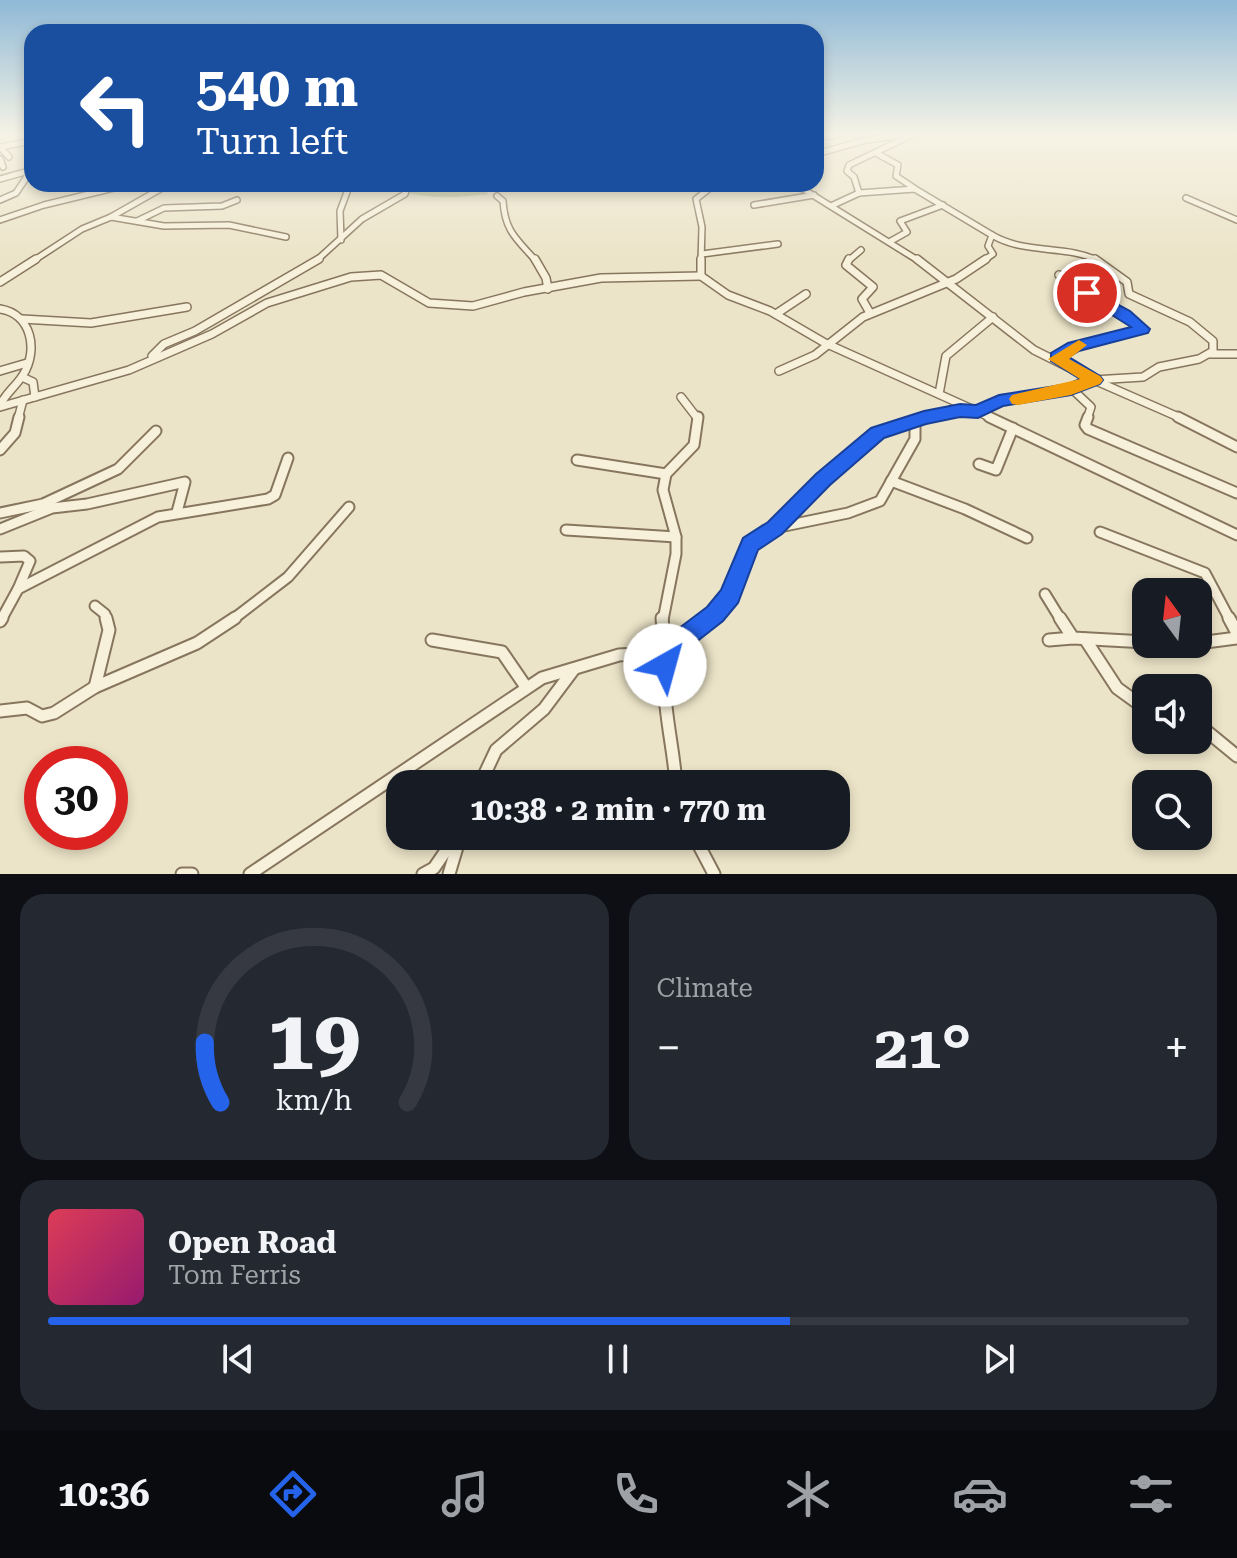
<!DOCTYPE html>
<html lang="en">
<head>
<meta charset="utf-8">
<style>
  :root { --surface:#171b24; --page:#242831; --text:#f1f3f6; --muted:#9ea1a6; --line:#363941; --accent:#2563eb }
  body { margin:0; font-family:"Roboto Serif",serif; background:var(--page); color:var(--text); height:100vh; display:flex; flex-direction:column; font-size:30px; white-space:nowrap }
  * { box-sizing:border-box; margin:0 }
  p { font-size:26px; color:var(--muted) }
  .icon { flex:none; width:44px; height:44px; fill:none; stroke:currentColor; stroke-width:2; stroke-linecap:round; stroke-linejoin:round }
  .map { position:relative; height:874px; overflow:hidden }
  .details { display:flex; flex-direction:column; gap:20px; padding:20px; background:#0d0f14; flex:1 }
  .details>* { flex:none }
  .banner { position:absolute; left:24px; top:24px; width:800px; height:168px; border-radius:24px; box-shadow:0 4px 12px #0003; background:#1a4fa0; color:#fff; overflow:hidden }
  .needle { width:52px; rotate:345deg }
  .fabs { position:absolute; left:1132px; top:578px; display:grid; gap:16px }
  .fabs a { display:grid; place-items:center; width:80px; height:80px; border-radius:16px; background:var(--surface); box-shadow:0 4px 12px #0003; font-size:40px }
  .speed { position:absolute; left:24px; top:746px; display:flex; gap:16px; font-size:40px; font-weight:700; text-align:center }
  .speed>* { display:grid; place-content:center; width:104px; height:104px; border-radius:50%; background:var(--surface); box-shadow:0 4px 12px #0003; line-height:1 }
  .speed .limit { border:12px solid #d22; background:#fff; color:#111 }
  .pin { position:absolute; display:grid; place-items:center; width:68px; height:68px; color:#fff; margin:-34px; border:4px solid #fff; border-radius:50%; box-shadow:0 2px 8px #0007 }
  .me { position:absolute; width:88px; margin:-44px; rotate:38deg; stroke-linejoin:round; filter:drop-shadow(0 0 6px #0008) }
  .turn { display:flex; align-items:center; gap:28px; height:168px; padding:0 40px; font-size:36px }
  .turn .icon { width:104px; height:104px; stroke-width:2.5 }
  .turn b { display:block; font-size:56px; line-height:68px }
  .big { font-size:60px; font-weight:700; line-height:1.1 }
  .details .card { flex:1; display:flex; flex-direction:column; justify-content:center; gap:12px; min-width:0; padding:0 28px; border-radius:24px; background:var(--page) }
  .details .dial { align-items:center; gap:0 }
  .dial svg { height:208px; overflow:visible; fill:none; stroke:var(--line); stroke-width:7; stroke-linecap:round; text-anchor:middle }
  .dial text { fill:var(--text); stroke:none }
  .song { display:flex; align-items:center; gap:24px }
  .cover { width:96px; height:96px; border-radius:12px; background:linear-gradient(135deg,hsl(350 70% 55%),hsl(320 70% 35%)) }
  .played { height:8px; border-radius:4px; background:linear-gradient(90deg,var(--accent) 65%,var(--line) 65%) }
  .keys { display:flex; justify-content:space-around; direction:ltr }
  .heat { display:flex; justify-content:space-between; align-items:center; font-size:44px; direction:ltr }
  .details .tiles { flex:1; display:grid; gap:20px; grid-template-columns:1fr 1fr }
  .card:last-child { grid-column:span 2 }
  .trip { position:absolute; left:386px; top:770px; width:464px; height:80px; border-radius:24px; background:var(--surface); box-shadow:0 4px 12px #0003; font-weight:700; line-height:80px; text-align:center }
  .dock { display:flex; height:128px; justify-content:space-around; align-items:center; background:#090b0e; color:var(--muted) }
  .dock .icon { width:56px; height:56px }
  .dock .active { color:var(--accent) }
  .dock b { font-size:36px; color:var(--text) }
  .map>svg:first-child { display:block }
  .green { fill:#c1ca9c }
  .lines { fill:none; stroke-linecap:round; stroke-linejoin:round }
  .minor-far3-casing { stroke:#87765e; stroke-width:8 }
  .minor-far2-casing { stroke:#87765e; stroke-width:10 }
  .minor-far1-casing { stroke:#87765e; stroke-width:13 }
  .minor-casing { stroke:#87765e; stroke-width:15 }
  .minor-far3 { stroke:#f7f0db; stroke-width:5 }
  .minor-far2 { stroke:#f7f0db; stroke-width:7 }
  .minor-far1 { stroke:#f7f0db; stroke-width:9 }
  .minor { stroke:#f7f0db; stroke-width:11 }
  .route { fill:#2563eb; stroke:#184099; stroke-width:2 }
  .slow { fill:#f59e0b }
</style>
</head>
<body>
<div class="map">
<svg width="1237" height="874" viewBox="0 0 1237 874">
  <rect width="100%" height="100%" fill="#ece4c8"/>
  <!-- green -->
  <path class="green" d="M 382,184 L 482,184 L 488,194 C 451,199 417,200 382,184 Z"/>
  <g class="lines">
    <defs>
      <g id="minor-far3">
        <path d="M 816,138 L 836,135"/>
        <path d="M 0,147 L 32,141"/>
        <path d="M 0,147 L 9,157"/>
        <path d="M 876,153 L 898,165 L 896,176 L 914,188"/>
        <path d="M 816,154 L 866,140 L 904,135"/>
        <path d="M 0,159 L 3,167"/>
        <path d="M 0,179 L 32,170"/>
        <path d="M 795,184 L 919,261"/>
        <path d="M 859,193 L 854,177 L 847,171 L 849,165 L 912,135"/>
        <path d="M 497,196 L 503,201 C 505,232 517,239 536,261"/>
        <path d="M 1186,198 L 1237,220"/>
        <path d="M 0,200 L 16,193 L 32,169"/>
        <path d="M 754,205 L 814,195"/>
        <path d="M 831,206 L 859,193 L 915,189 L 992,235 L 988,246 L 993,254 L 983,261"/>
        <path d="M 111,217 L 169,184"/>
        <path d="M 0,220 L 44,205 L 130,184"/>
        <path d="M 137,221 L 164,208 L 222,206 L 237,200"/>
        <path d="M 992,235 C 1026,255 1065,244 1099,261"/>
        <path d="M 341,240 L 340,211 L 350,184"/>
        <path d="M 891,241 L 907,232 L 900,221 L 943,205"/>
        <path d="M 702,254 L 778,244"/>
        <path d="M 33,261 L 82,229 L 111,217 L 164,226 L 229,225 L 286,237"/>
        <path d="M 316,261 L 362,219 L 405,194 L 408,184"/>
        <path d="M 701,261 L 702,227 L 696,199 L 715,184"/>
        <path d="M 848,261 L 861,250"/>
      </g>
      <g id="minor-far2">
        <path d="M 535,259 L 546,278 L 548,289"/>
        <path d="M 701,259 L 701,276 L 728,295 L 770,311 L 825,343 L 994,419"/>
        <path d="M 849,259 L 846,265 L 873,287 L 862,299 L 870,313"/>
        <path d="M 917,259 L 1034,350 L 1094,380 L 1143,377 L 1159,367 L 1199,359 L 1213,351 L 1213,341 L 1190,322 L 1129,294 L 1127,282 L 1095,259"/>
        <path d="M 0,282 L 36,259"/>
        <path d="M 0,309 C 31,314 39,349 23,375 C 16,386 6,393 0,405"/>
        <path d="M 776,314 L 806,294"/>
        <path d="M 22,319 L 91,323 L 187,307"/>
        <path d="M 1210,354 L 1237,354"/>
        <path d="M 152,356 L 164,344 L 195,331 L 319,259"/>
        <path d="M 1056,359 L 1074,347 L 1143,329 L 1124,313 L 1059,275"/>
        <path d="M 0,371 L 27,363"/>
        <path d="M 779,371 L 815,355 L 863,317 L 956,279 L 986,259"/>
        <path d="M 22,377 L 33,382 L 35,397"/>
        <path d="M 1072,389 L 1091,407 L 1087,419"/>
        <path d="M 939,394 L 946,356 L 993,317"/>
        <path d="M 681,397 L 698,419"/>
        <path d="M 0,407 L 129,370 L 212,334 L 267,303 L 351,277 L 381,275 L 429,303 L 473,306 L 524,292 L 601,278 L 701,276"/>
        <path d="M 18,419 L 23,400"/>
        <path d="M 921,419 L 960,411 L 978,412 L 999,401 L 1071,389 L 1094,380 L 1183,419"/>
      </g>
      <g id="minor-far1">
        <path d="M 989,417 L 1237,535"/>
        <path d="M 1088,417 L 1085,425 L 1088,429 L 1237,493"/>
        <path d="M 1178,417 L 1237,447"/>
        <path d="M 0,450 L 15,433 L 19,417"/>
        <path d="M 577,460 L 666,474"/>
        <path d="M 979,464 L 996,470 L 1013,428"/>
        <path d="M 891,481 L 965,509 L 1027,538"/>
        <path d="M 0,513 L 43,504 L 118,469 L 156,431"/>
        <path d="M 776,527 L 820,483 L 878,433 L 929,417"/>
        <path d="M 0,529 L 52,508 L 87,504 L 185,482 L 177,512"/>
        <path d="M 566,530 L 676,537"/>
        <path d="M 1100,532 L 1205,573 L 1230,620"/>
        <path d="M 1,557 L 24,556 L 30,561 L 18,589"/>
        <path d="M 1045,594 L 1061,620"/>
        <path d="M 95,606 L 105,614 L 106,620"/>
        <path d="M 1,620 L 18,589 L 158,517 L 268,499 L 275,495 L 288,458"/>
        <path d="M 232,620 L 288,577 L 349,507"/>
        <path d="M 663,620 L 676,554 L 676,537 L 663,490 L 666,474 L 694,445 L 698,417"/>
        <path d="M 708,620 L 730,596 L 750,544 L 775,528 L 848,513 L 880,501 L 915,439 L 915,422"/>
      </g>
      <g id="minor">
        <path d="M 662,618 C 665,644 663,669 665,695 C 667,725 674,754 676,784"/>
        <path d="M 1060,618 L 1073,638 L 1146,642"/>
        <path d="M 1229,618 L 1237,633"/>
        <path d="M 0,621 L 2,618"/>
        <path d="M 1085,639 L 1117,688 L 1146,709"/>
        <path d="M 432,640 L 502,652 L 526,687"/>
        <path d="M 1049,640 L 1073,638"/>
        <path d="M 1198,643 L 1237,638"/>
        <path d="M 1188,644 L 1192,644"/>
        <path d="M 95,687 L 109,630 L 106,618"/>
        <path d="M 0,711 L 27,708 L 42,716 L 54,713 L 95,687 L 197,643 L 235,618"/>
        <path d="M 1198,724 L 1237,756"/>
        <path d="M 480,784 L 496,750 L 544,709 L 574,669"/>
        <path d="M 694,836 L 714,874"/>
        <path d="M 182,874 L 192,874"/>
        <path d="M 250,874 L 542,678 L 619,655 L 666,652 L 710,618"/>
        <path d="M 423,874 L 434,868 L 456,836"/>
        <path d="M 449,874 L 460,837"/>
      </g>
    </defs>
    <!-- minor-far3 casing -->
    <use href="#minor-far3" class="minor-far3-casing"/>
    <!-- minor-far2 casing -->
    <use href="#minor-far2" class="minor-far2-casing"/>
    <!-- minor-far1 casing -->
    <use href="#minor-far1" class="minor-far1-casing"/>
    <!-- minor casing -->
    <use href="#minor" class="minor-casing"/>
    <!-- minor-far3 -->
    <use href="#minor-far3" class="minor-far3"/>
    <!-- minor-far2 -->
    <use href="#minor-far2" class="minor-far2"/>
    <!-- minor-far1 -->
    <use href="#minor-far1" class="minor-far1"/>
    <!-- minor -->
    <use href="#minor" class="minor"/>
  </g>
  <!-- sky -->
  <linearGradient id="sky" x2="0" y2="1"><stop stop-color="#8fb9d6"/><stop offset="0.52" stop-color="#f6f3e6"/><stop offset="1" stop-color="#f6f3e6" stop-opacity="0"/></linearGradient>
  <rect width="1237" height="258" fill="url(#sky)"/>
  <!-- route -->
  <path class="route" d="M 1087,288 L 1130,311 L 1150,329 L 1148,333 L 1079,351 L 1069,357 L 1100,376 L 1103,380 L 1100,384 L 1071,395 L 1003,406 L 978,418 L 960,417 L 926,424 L 884,438 L 830,485 L 782,534 L 758,550 L 738,603 L 723,621 L 677,657 L 673,673 L 665,676 L 656,673 L 653,665 L 658,644 L 707,607 L 721,590 L 743,538 L 768,522 L 816,474 L 871,428 L 924,411 L 960,404 L 976,405 L 999,395 L 1068,384 L 1080,379 L 1051,361 L 1051,353 L 1068,343 L 1131,327 L 1082,296 L 1080,293 Z"/>
  <!-- slow -->
  <path class="slow" d="M 1079,340 L 1087,345 L 1069,359 L 1100,376 L 1103,380 L 1100,384 L 1071,395 L 1018,405 L 1012,404 L 1009,399 L 1012,395 L 1080,379 L 1048,359 Z"/>
</svg>
<div class="fabs">
<a><svg class="needle" viewBox="-14 -14 28 28"><path d="M0-13l5 13h-10z" fill="#e53935"/><path d="M0 13l5-13h-10z" fill="#9ea1a6"/></svg></a>
<a><svg class="icon" aria-label="sound" viewBox="0 0 24 24"><path d="M4 9h4l5-4v14l-5-4H4zM17 9q2 3 0 6"/></svg></a>
<a><svg class="icon" aria-label="search" viewBox="0 0 24 24"><circle cx="10" cy="10" r="6"/><path d="M15 15l6 6"/></svg></a>
</div>
<div class="speed"><div class="limit">30</div></div>
<div class="pin" style="left:1087px;top:293px;background:#d93025"><svg class="icon" aria-label="arrive" viewBox="0 0 24 24"><path d="M6 21V4h12l-3 4 3 4H6"/></svg></div>
<svg class="me" style="left:665px;top:665px" viewBox="-20 -20 40 40"><circle r="19" fill="#fff"/><path d="M0-13L10 11 0 6-10 11z" fill="#2563eb"/></svg>
<div class="trip">10:38 · 2 min · 770 m</div>
<div class="banner">
<div class="turn"><svg class="icon" aria-label="left" viewBox="0 0 24 24"><path d="M17 20v-9H6M10 6l-5 5 5 5"/></svg><div><b>540 m</b>Turn left</div></div>
</div>
</div>
<section class="details">
<div class="tiles">
<div class="card dial"><svg viewBox="0 0 100 80">
<path d="M14 69A42 42 0 1 1 86 69"/>
<path d="M14 69A42 42 0 0 1 8 46" stroke="#2563eb"/>
<text x="50" y="56" font-size="32" font-weight="700">19</text>
<text x="50" y="72" font-size="11">km/h</text>
</svg></div>
<div class="card"><p>Climate</p>
<div class="heat"><a>−</a><b class="big">21°</b><a>+</a></div>
</div>
<div class="card">
<div class="song"><i class="cover"></i><div><b>Open Road</b><p>Tom Ferris</p></div></div>
<div class="played"></div>
<div class="keys"><svg class="icon" aria-label="previous" viewBox="0 0 24 24"><path d="M18 5L8 12l10 7zM5 5v14"/></svg><svg class="icon" aria-label="pause" viewBox="0 0 24 24"><path d="M8 5v14M16 5v14"/></svg><svg class="icon" aria-label="next" viewBox="0 0 24 24"><path d="M6 5l10 7-10 7zM19 5v14"/></svg></div>
</div>
</div>
</section>
<nav class="dock">
<b>10:36</b>
<svg class="icon active" aria-label="directions" viewBox="0 0 24 24"><path d="M12 3l9 9-9 9-9-9zM9 14v-3h6M13 9l2 2-2 2"/></svg>
<svg class="icon" aria-label="music" viewBox="0 0 24 24"><path d="M9 18V5l10-2v13"/><circle cx="6" cy="18" r="3"/><circle cx="16" cy="16" r="3"/></svg>
<svg class="icon" aria-label="phone" viewBox="0 0 24 24"><path d="M5 4h4l2 5-3 2q2 4 5 5l2-3 5 2v4C11 20 4 13 5 4z"/></svg>
<svg class="icon" aria-label="climate" viewBox="0 0 24 24"><path d="M12 3v18M4 7l16 10M4 17L20 7"/></svg>
<svg class="icon" aria-label="car" viewBox="0 0 24 24"><path d="M5 17H2v-5l4-1 3-4h7l3 4 3 1v5h-3M9 17h6M6 11h13"/><circle cx="7" cy="17" r="2"/><circle cx="17" cy="17" r="2"/></svg>
<svg class="icon" aria-label="filters" viewBox="0 0 24 24"><path d="M4 7h16M4 17h16"/><circle cx="9" cy="7" r="2"/><circle cx="15" cy="17" r="2"/></svg>
</nav>
</body>
</html>
